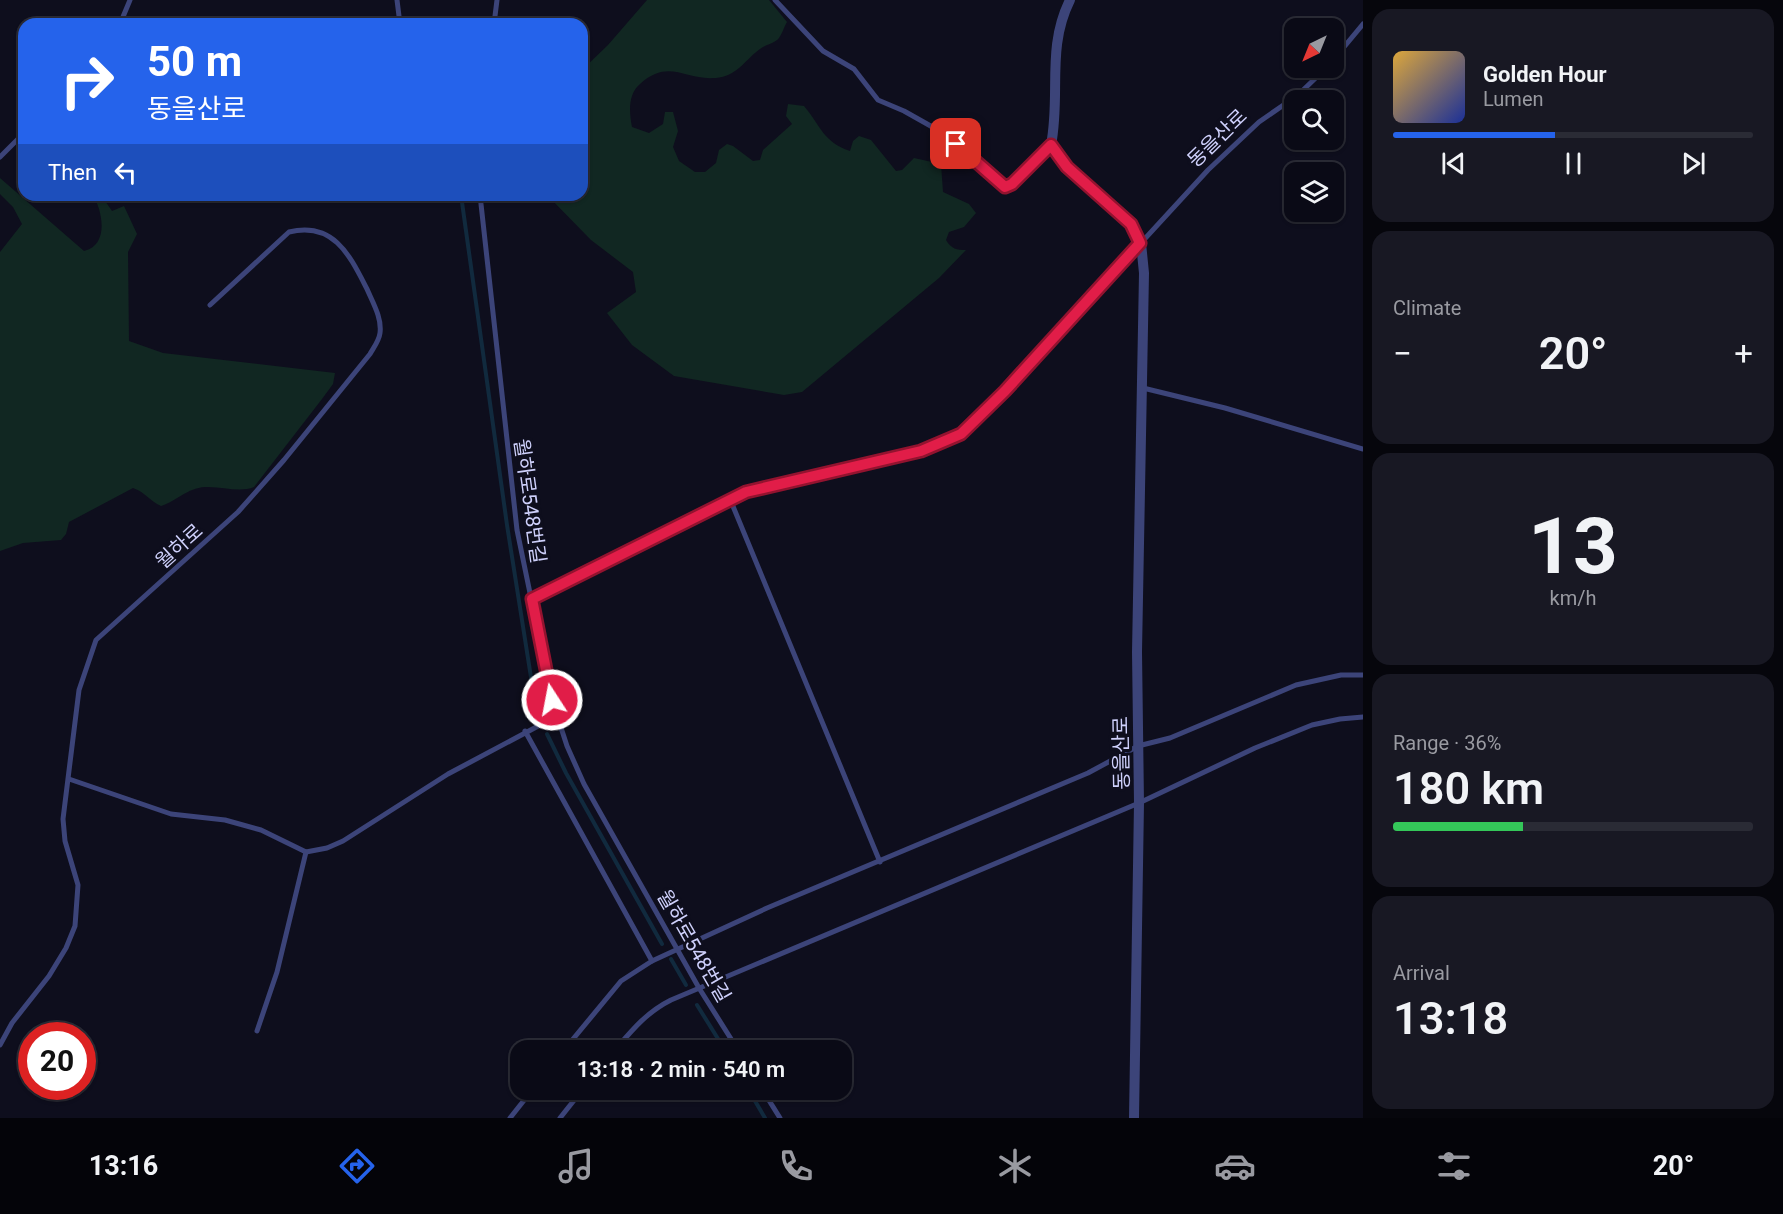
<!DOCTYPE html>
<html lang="en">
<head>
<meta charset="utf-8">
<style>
  :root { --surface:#0a0a16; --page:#181823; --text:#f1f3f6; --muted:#999aa1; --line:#2a2b35; --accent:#2563eb }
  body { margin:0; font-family:Roboto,"Noto Sans KR",sans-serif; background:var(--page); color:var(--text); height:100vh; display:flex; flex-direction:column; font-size:22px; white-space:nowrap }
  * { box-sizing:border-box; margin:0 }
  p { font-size:20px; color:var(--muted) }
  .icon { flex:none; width:33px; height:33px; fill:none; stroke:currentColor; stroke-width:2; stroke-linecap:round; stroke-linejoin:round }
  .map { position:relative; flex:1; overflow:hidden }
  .side { display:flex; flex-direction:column; gap:9px; padding:9px; background:#06060c; width:420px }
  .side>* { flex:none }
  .hud { position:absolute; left:18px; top:18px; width:570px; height:183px; border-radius:18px; box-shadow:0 2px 4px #0004,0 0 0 2px var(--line); background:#2563eb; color:#fff; overflow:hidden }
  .needle { width:39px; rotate:223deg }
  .controls { position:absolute; left:1284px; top:18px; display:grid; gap:12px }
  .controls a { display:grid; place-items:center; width:60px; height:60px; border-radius:12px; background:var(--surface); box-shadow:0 2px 4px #0004,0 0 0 2px var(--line); font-size:30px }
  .speed { position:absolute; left:18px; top:1022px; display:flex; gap:12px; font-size:30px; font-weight:700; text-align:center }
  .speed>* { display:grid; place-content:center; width:78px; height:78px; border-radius:50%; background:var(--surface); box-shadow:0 2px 4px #0004,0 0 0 2px var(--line); line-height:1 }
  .speed .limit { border:9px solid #d22; background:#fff; color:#111 }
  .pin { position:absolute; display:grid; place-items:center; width:51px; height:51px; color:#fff; margin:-26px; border-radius:12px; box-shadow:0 3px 9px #0006 }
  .me { position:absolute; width:66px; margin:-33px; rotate:349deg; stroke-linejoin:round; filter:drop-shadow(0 0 4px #0008) }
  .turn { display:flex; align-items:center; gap:21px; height:126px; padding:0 30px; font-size:27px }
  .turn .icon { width:78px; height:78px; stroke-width:2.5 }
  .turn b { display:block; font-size:42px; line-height:51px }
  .then { display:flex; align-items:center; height:57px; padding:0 30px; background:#0003; gap:12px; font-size:22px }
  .big { font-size:45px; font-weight:600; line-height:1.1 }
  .side .widget { flex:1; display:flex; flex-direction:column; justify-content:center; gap:9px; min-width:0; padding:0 21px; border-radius:18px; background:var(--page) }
  .side .dial { align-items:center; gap:0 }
  .dial b { font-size:78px; line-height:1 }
  .song { display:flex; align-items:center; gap:18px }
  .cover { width:72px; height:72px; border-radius:9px; background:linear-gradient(135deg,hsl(40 70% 55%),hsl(230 70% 35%)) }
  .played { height:6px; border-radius:3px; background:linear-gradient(90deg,var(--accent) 45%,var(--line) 45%) }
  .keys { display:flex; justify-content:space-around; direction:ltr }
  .heat { display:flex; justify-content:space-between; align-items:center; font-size:33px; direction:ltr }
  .charge { height:9px; border-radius:4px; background:linear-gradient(90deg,#34c759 36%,var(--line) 0) }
  .trip { position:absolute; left:510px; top:1040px; width:342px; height:60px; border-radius:18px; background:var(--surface); box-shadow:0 2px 4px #0004,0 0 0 2px var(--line); font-weight:600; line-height:60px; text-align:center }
  .menu { display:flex; height:96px; justify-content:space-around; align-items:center; background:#040409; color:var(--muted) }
  .menu .icon { width:42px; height:42px }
  .menu .on { color:var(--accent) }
  .menu b { font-size:27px; color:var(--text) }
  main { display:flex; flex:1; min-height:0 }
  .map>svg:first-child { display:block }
  .green { fill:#112722 }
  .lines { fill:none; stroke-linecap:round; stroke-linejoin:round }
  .stream { stroke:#112a3e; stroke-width:4 }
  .service { stroke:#3c4479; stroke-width:5 }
  .minor { stroke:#3c4479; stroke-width:10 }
  .route-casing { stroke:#92132f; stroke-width:15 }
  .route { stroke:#e11d48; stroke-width:10 }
  .labels { text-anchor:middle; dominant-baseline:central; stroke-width:6; stroke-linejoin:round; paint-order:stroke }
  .street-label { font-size:20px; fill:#ced0fb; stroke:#0e0e1d }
</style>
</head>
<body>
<main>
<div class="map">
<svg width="1363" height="1118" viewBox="0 0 1363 1118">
  <rect width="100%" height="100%" fill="#0e0e1d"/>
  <!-- green -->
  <g class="green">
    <path d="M 647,0 L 769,0 L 787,22 C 784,27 782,34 779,38 C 775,43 768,44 763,47 C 748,56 741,72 722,77 C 687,84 671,56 640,84 C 628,94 629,112 632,127 L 649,133 L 663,124 L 665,112 L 673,112 L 678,131 L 673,147 L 679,161 L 695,172 L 705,172 L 716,163 L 719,150 L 727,144 L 733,146 L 753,161 L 760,160 L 763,150 L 792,124 L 786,116 L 788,104 L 804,106 C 821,126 823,142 850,151 L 853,141 L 859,136 L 871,140 L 896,171 L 902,170 L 914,158 L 941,164 L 943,192 L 969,204 L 976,213 L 964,227 L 949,232 L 946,240 C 951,249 957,250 966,250 L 939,278 L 802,392 L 784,395 L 674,376 L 632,345 L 607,313 L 636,292 L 633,272 L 591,240 L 547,195 L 582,195 L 582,70 L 608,45 Z"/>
    <path d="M 0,178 L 84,251 C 109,245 103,212 93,195 L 101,195 L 112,211 L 124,206 L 137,234 L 128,252 L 129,341 L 163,353 L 335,373 L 333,384 L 322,399 L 254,487 C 239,493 222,486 205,487 C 187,488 177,501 161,506 C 150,501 145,492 133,488 L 69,522 L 66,534 L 61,540 L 23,543 L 0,551 L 0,252 L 22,224 L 13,207 L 0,194 Z"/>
  </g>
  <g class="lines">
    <!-- stream -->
    <g class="stream">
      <path d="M 461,195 L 507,525 L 533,690 L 540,714"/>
      <path d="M 547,734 L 566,773 L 662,944"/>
      <path d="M 671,959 L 686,985"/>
      <path d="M 697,1005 L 725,1050"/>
      <path d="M 748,1089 L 765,1118"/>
    </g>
    <!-- service -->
    <g class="service">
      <path d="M 397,0 L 400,24"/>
      <path d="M 775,0 L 823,51 L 854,69 L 878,100 L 904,111 L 936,129 L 971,154 L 999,184 L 1005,187 L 1012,184 L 1051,145"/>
      <path d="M 120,24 L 130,0"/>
      <path d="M 494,24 L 497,0"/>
      <path d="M 1334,59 L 1363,24"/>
      <path d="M 0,157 L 24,133"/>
      <path d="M 480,195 L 517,530 L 552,700 L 567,746 L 584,784 L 699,988 L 738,1050"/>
      <path d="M 1143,388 L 1225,408 L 1363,449"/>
      <path d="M 730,499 L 880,862"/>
      <path d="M 532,599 L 746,492 L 921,451 L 961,434 L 1005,391 L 1208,170 L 1259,122 L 1298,95 L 1326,68"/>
      <path d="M 525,731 L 652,961"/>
      <path d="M 69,779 L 171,814 L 225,820 L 261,830 L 306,852"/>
      <path d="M 257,1031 L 277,972 L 306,852 L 327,848 L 343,841 L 448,774 L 557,716"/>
      <path d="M 0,1045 L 12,1023 L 49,976 L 66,948 L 75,926 L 78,885 L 65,841 L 63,819 L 79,690 L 96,640 L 238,512 L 284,460 L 370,354 C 374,347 379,341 380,333 C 382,318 373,303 367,289 C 350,256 334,221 289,232 L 210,305"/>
      <path d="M 564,1050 L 621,981 L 652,961 L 767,908 L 1088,773 L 1138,746 L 1170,738 L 1296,685 L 1341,675 L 1363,675"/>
      <path d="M 615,1050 C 633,1029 647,1012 671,1000 L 1139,803 L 1255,748 L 1312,725 L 1340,719 L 1363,717"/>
      <path d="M 762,1089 L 780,1118"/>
      <path d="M 510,1118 L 533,1089"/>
      <path d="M 560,1118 L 583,1089"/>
    </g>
    <!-- minor -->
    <path class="minor" d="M 1070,0 C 1046,48 1061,94 1051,145 L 1067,167 L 1131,224 L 1141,243 L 1144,273 L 1137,652 L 1139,803 L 1134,1118"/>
  </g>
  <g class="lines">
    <defs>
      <path id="route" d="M 552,700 L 532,599 L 746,492 L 921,451 L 961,434 L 1005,391 L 1140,243 L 1131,224 L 1067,167 L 1051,145 L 1012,184 L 1005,187 L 956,144"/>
    </defs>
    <!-- route casing -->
    <use href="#route" class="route-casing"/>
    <!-- route -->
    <use href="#route" class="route"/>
  </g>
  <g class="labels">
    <!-- street labels -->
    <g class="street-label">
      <text transform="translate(1217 138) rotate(-44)">동을산로</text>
      <text transform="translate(530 501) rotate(82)">월하로548번길</text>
      <text transform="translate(179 546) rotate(-42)">월하로</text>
      <text transform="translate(1121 753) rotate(-91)">동을산로</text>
      <text transform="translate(694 946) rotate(60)">월하로548번길</text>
    </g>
  </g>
</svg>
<div class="controls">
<a><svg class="needle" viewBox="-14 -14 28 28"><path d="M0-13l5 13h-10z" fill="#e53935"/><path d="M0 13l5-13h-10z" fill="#999aa1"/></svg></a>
<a><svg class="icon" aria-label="search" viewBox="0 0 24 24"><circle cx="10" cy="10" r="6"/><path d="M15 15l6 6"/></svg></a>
<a><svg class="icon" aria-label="layers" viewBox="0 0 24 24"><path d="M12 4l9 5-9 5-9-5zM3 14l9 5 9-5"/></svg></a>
</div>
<div class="speed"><div class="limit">20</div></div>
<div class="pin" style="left:956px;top:144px;background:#d93025"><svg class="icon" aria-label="arrive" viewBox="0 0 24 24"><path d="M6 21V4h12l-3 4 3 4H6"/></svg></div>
<svg class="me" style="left:552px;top:700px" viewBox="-20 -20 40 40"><circle r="17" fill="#e11d48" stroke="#fff" stroke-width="3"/><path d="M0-11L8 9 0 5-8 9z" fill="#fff"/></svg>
<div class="trip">13:18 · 2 min · 540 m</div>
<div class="hud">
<div class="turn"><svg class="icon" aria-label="right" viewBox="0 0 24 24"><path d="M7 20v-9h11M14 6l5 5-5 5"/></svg><div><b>50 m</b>동을산로</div></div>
<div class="then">Then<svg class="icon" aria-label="left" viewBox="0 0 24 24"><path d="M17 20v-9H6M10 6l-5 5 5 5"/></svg></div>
</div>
</div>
<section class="side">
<div class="widget">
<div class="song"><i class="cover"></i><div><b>Golden Hour</b><p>Lumen</p></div></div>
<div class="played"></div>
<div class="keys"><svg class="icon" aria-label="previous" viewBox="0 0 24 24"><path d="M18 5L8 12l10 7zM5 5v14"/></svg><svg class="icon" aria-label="pause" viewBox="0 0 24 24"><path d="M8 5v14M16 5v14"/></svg><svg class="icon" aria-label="next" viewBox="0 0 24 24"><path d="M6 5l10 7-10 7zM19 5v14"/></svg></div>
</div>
<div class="widget"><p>Climate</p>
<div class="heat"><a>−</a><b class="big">20°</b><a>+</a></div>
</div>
<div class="widget dial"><b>13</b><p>km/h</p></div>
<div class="widget"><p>Range · 36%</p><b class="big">180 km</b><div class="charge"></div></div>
<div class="widget"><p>Arrival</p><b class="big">13:18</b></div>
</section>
</main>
<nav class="menu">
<b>13:16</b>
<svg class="icon on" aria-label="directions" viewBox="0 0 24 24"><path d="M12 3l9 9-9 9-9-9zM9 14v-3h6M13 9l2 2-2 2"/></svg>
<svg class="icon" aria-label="music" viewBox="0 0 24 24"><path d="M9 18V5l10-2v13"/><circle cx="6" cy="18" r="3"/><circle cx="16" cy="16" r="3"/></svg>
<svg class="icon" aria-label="phone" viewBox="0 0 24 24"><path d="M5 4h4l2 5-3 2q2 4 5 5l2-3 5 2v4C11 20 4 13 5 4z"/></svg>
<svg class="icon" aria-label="climate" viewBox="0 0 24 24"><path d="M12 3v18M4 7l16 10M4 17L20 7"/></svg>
<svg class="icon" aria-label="car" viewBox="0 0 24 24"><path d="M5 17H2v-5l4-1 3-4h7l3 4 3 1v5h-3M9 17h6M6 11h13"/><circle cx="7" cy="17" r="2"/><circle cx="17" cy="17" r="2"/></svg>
<svg class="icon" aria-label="filters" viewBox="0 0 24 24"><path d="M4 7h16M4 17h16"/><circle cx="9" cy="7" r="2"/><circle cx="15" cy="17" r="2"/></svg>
<b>20°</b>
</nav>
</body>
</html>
